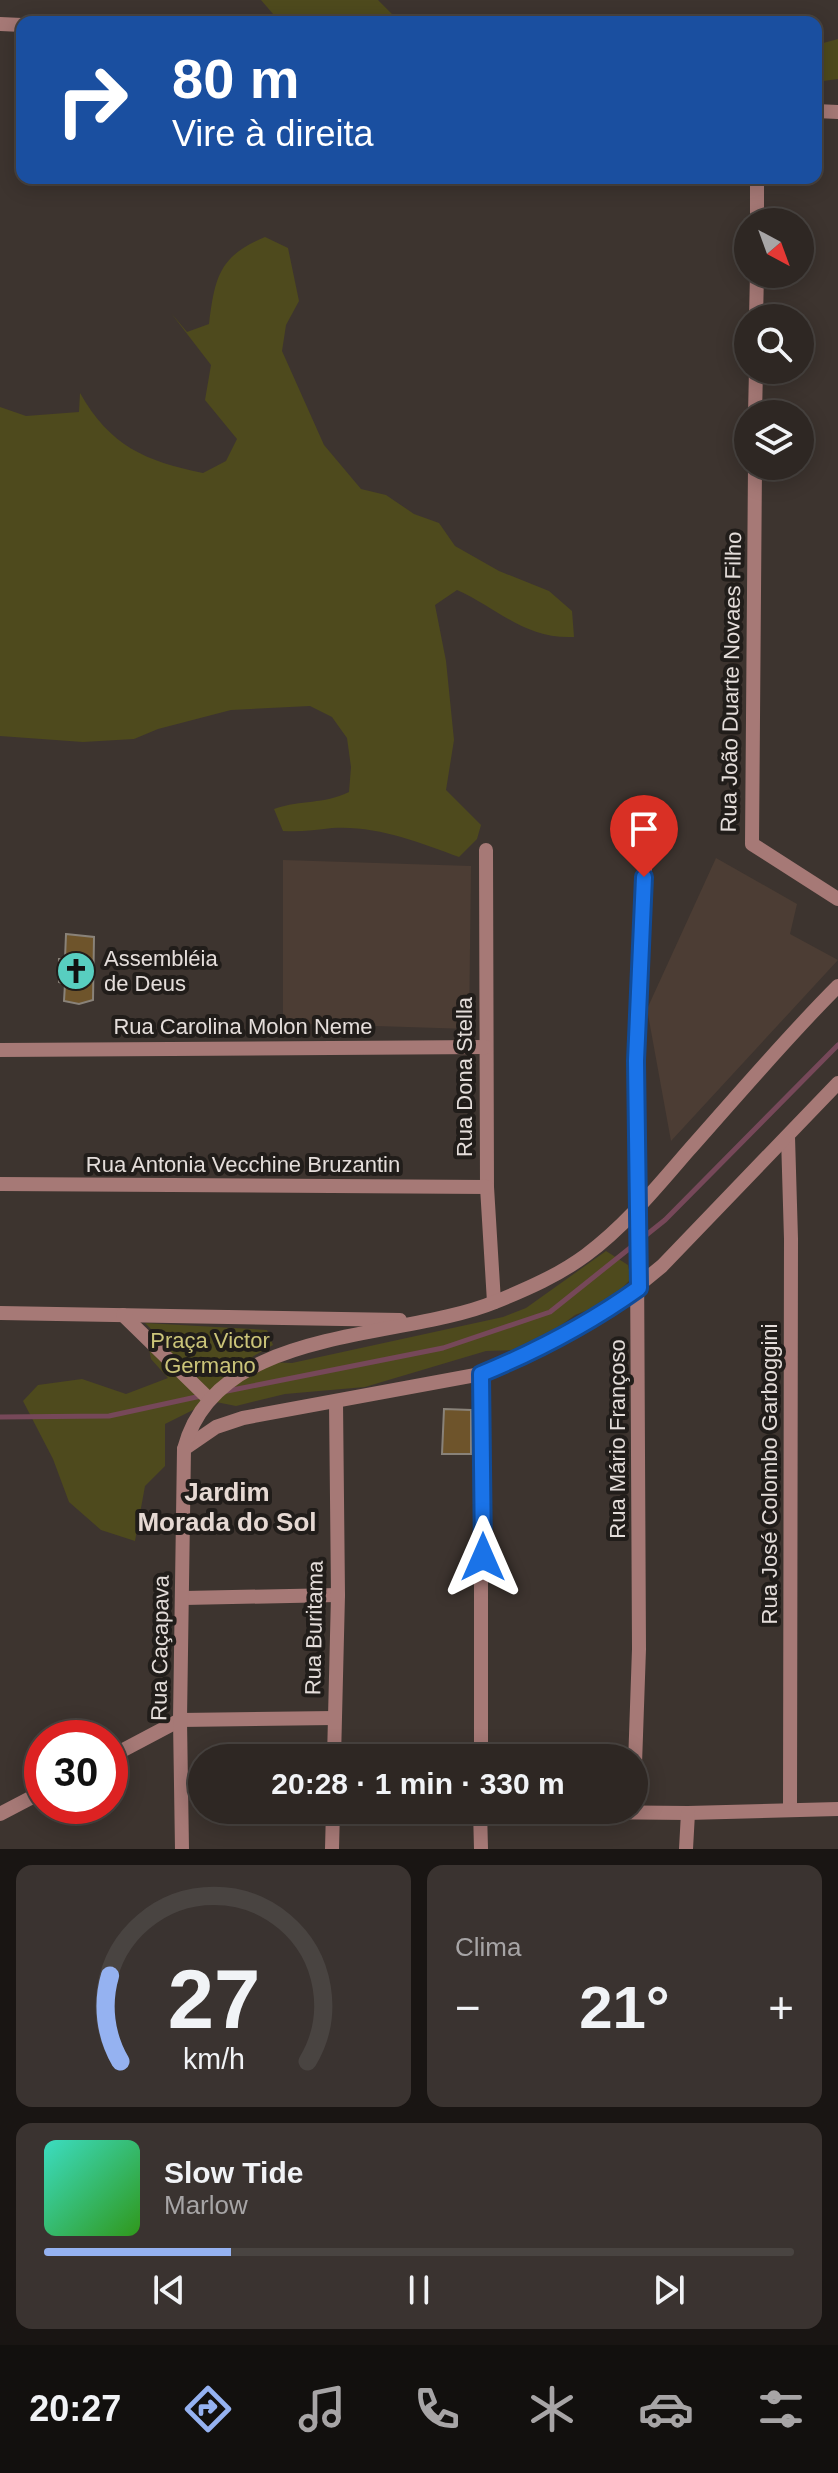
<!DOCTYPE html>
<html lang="pt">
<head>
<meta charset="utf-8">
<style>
  :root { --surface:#2e2723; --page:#3a3330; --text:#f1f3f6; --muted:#a7a5a6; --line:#494441; --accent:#95b2f1 }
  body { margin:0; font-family:Helvetica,sans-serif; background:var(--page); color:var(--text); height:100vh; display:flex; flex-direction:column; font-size:30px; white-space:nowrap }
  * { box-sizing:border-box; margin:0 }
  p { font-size:26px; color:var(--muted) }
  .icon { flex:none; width:44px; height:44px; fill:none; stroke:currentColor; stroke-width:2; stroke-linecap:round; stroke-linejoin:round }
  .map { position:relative; height:1849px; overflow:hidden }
  .drawer { display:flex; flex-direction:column; gap:16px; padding:16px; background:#191513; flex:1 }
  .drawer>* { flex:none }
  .hud { position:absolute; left:16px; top:16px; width:806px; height:168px; border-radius:16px; box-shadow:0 4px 20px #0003,0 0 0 2px var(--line); background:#1a4fa0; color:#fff; overflow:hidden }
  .needle { width:52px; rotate:139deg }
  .tools { position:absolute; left:734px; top:208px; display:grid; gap:16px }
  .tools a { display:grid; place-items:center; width:80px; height:80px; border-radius:50%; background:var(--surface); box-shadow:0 4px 20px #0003,0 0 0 2px var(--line); font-size:40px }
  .speed { position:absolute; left:24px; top:1720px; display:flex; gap:16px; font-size:40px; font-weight:700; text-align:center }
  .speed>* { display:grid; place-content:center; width:104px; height:104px; border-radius:50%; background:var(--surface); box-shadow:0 4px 20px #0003,0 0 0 2px var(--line); line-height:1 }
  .speed .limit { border:12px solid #d22; background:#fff; color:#111 }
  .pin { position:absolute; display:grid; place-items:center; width:68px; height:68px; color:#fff; margin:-82px -34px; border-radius:50% 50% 50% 0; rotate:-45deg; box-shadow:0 0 8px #0007 }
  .pin .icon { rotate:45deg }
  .me { position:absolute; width:88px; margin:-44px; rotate:0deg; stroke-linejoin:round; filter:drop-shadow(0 0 6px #0008) }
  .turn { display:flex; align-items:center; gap:28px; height:168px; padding:0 24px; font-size:36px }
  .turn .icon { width:104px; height:104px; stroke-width:2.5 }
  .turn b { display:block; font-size:56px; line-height:68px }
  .big { font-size:60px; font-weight:600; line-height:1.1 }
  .drawer .card { flex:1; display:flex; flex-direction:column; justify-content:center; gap:12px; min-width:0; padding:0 28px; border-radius:16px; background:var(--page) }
  .drawer .dial { align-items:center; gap:0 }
  .dial svg { height:208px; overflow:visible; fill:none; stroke:var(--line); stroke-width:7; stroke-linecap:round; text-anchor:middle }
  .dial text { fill:var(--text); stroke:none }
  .song { display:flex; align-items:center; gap:24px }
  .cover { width:96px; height:96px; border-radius:12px; background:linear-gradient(135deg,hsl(170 70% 55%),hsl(110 70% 35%)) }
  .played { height:8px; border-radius:4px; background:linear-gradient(90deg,var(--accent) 25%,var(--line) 25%) }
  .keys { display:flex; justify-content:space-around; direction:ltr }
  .heat { display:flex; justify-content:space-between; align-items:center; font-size:44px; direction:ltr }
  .drawer .tiles { flex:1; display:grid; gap:16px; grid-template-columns:1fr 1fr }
  .card:last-child { grid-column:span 2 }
  .trip { position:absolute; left:188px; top:1744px; width:460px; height:80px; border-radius:40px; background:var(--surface); box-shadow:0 4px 20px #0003,0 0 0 2px var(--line); font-weight:600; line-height:80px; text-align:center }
  .dock { display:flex; height:128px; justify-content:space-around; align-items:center; background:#12100e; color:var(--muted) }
  .dock .icon { width:56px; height:56px }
  .dock .on { color:var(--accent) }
  .dock b { font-size:36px; color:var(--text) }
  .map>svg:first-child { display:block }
  .built { fill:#4c3d34 }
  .green { fill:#4e4a1d }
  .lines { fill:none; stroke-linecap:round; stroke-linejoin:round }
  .stream { stroke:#764859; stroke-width:5 }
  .building { fill:#6e542b; stroke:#898279; stroke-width:2 }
  .minor { stroke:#a67976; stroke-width:14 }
  .route-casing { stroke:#114b97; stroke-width:20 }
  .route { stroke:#1a73e8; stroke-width:14 }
  .labels { text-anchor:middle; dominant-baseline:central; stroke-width:8; stroke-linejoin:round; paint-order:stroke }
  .street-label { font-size:22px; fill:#e4ddda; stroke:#211d1a }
  .poi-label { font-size:22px; fill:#e4ddda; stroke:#211d1a; text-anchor:start }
  .park-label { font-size:22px; fill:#cbc479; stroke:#211d1a }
  .quarter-label { font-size:26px; font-weight:bold; fill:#e6d9d3; stroke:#211d1a }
</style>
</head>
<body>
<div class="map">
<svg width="838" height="1849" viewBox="0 0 838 1849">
  <rect width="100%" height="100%" fill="#3d342f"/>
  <!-- built -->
  <g class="built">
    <path d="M 716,858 L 797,904 L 790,934 L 838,960 L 671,1141 L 647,1009 Z"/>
    <path d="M 283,860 L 471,866 L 469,1029 L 283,1023 Z"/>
  </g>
  <!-- green -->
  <g class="green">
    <path d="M 261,0 L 378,0 L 393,15 L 410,22 L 280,22 Z"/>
    <path d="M 838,39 L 838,79 L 816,82 L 816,45 Z"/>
    <path d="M 265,237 L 288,248 L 299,301 L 286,325 L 282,351 L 324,445 L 361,489 L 386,495 L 414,514 L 439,523 L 455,546 L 499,571 L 549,591 L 572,611 L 574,637 C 524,639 501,610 457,590 L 435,605 L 446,661 L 454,740 L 446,790 L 481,825 L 477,839 L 459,857 C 419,842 376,825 332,828 C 315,830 301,832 283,831 L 274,809 C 303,799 322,805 349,792 L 351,767 L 347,738 L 332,717 L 310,706 L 231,710 L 158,729 L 134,739 L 83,742 L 0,736 L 0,407 L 26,416 L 79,412 L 80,393 C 110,446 145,461 203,473 L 226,461 L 237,439 L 205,400 L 211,365 L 171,313 L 187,332 L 209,324 C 215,277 219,256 265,237 Z"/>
    <path d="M 606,1251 L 628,1265 L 631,1279 L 608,1302 L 575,1315 L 544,1338 L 514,1350 L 486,1351 L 365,1387 L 285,1394 L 236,1406 L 211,1401 L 165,1424 L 165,1466 L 145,1486 L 135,1541 L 101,1530 L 69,1502 L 53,1459 L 23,1401 L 38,1385 L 82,1379 L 126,1394 L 168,1378 L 151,1359 L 146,1334 L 154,1332 L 145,1323 L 267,1330 L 273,1345 L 252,1357 L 265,1362 L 292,1363 L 503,1317 L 526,1308 Z"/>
  </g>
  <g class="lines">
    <!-- stream -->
    <g class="stream">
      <path d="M 227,1391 L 443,1348 L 550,1312 L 665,1220 L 838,1045"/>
      <path d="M 0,1417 L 109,1416 L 201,1396"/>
    </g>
  </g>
  <!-- building -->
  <g class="building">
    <path d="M 66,934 L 94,937 L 93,1000 L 79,1004 L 64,1001 L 65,984 L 59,982 L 59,959 L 65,959 Z"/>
    <path d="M 444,1409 L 471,1410 L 471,1454 L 442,1454 Z"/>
  </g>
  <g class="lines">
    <!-- minor -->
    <g class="minor">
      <path d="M 0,24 L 22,25"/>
      <path d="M 816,111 L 838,112"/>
      <path d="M 757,222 L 757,178"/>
      <path d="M 756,318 L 757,274"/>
      <path d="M 755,414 L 756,370"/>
      <path d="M 755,466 L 752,844 L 838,899"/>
      <path d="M 486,850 L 487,1187 L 494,1302"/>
      <path d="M 0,1050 L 486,1047"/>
      <path d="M 788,1137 L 791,1239 L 790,1810"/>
      <path d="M 0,1184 L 487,1187"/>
      <path d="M 0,1313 L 400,1320"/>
      <path d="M 123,1315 L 209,1399"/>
      <path d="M 184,1449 L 216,1427 L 243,1418 L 481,1374 L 607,1311 L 662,1266 L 838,1083"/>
      <path d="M 184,1598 L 338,1595"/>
      <path d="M 110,1757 L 180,1720 L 334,1718"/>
      <path d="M 334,1758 L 338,1595 L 336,1402"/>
      <path d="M 481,1758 L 481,1374"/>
      <path d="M 634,1793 L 639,1649 L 636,1061 L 646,846"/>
      <path d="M 480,1810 L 481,1849"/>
      <path d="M 480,1811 L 688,1813 L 838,1809"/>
      <path d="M 0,1814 L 42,1792"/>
      <path d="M 182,1849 L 180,1720 L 184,1449 C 216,1325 400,1341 495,1302 C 527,1289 559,1275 586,1255 C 625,1226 656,1188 688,1151 C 737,1096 785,1039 838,986"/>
      <path d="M 332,1849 L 333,1810"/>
      <path d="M 686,1849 L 688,1813"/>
    </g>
  </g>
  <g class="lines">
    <defs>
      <path id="route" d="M 483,1557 L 481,1374 C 537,1351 590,1323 639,1288 L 636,1061 L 644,877"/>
    </defs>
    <!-- route casing -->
    <use href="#route" class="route-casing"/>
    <!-- route -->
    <use href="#route" class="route"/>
  </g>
  <!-- icons -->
  <defs>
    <symbol id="church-disc" viewBox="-11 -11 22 22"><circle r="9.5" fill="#58cec0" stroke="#211d1a"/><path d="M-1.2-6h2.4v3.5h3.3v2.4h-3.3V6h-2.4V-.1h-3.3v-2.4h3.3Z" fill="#111"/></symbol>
  </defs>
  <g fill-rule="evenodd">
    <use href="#church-disc" x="54" y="949" width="44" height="44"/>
  </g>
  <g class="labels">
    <!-- street labels -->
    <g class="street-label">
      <text transform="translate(731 682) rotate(-89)">Rua João Duarte Novaes Filho</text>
      <text x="243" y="1026">Rua Carolina Molon Neme</text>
      <text transform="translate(464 1077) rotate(-90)">Rua Dona Stella</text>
      <text x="243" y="1164">Rua Antonia Vecchine Bruzantin</text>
      <text transform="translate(617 1439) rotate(-90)">Rua Mário Françoso</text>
      <text transform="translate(769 1474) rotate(-90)">Rua José Colombo Garboggini</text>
      <text transform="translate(314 1628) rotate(-89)">Rua Buritama</text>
      <text transform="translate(160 1648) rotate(-89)">Rua Caçapava</text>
    </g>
    <!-- poi labels -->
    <g class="poi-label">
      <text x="104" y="958">Assembléia<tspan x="104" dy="25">de Deus</tspan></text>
    </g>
    <!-- park labels -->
    <g class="park-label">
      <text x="210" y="1340">Praça Victor<tspan x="210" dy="25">Germano</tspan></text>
    </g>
    <!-- quarter labels -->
    <g class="quarter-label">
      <text x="227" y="1492">Jardim<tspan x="227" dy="30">Morada do Sol</tspan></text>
    </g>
  </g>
</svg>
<div class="tools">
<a><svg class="needle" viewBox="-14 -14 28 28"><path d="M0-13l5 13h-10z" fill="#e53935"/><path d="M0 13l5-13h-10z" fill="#a7a5a6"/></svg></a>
<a><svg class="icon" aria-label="search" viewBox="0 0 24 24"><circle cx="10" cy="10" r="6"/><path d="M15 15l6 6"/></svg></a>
<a><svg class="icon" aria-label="layers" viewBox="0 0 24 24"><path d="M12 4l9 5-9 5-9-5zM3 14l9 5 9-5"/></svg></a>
</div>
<div class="speed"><div class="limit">30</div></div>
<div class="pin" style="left:644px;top:877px;background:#d93025"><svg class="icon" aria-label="arrive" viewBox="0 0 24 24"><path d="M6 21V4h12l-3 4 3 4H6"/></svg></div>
<svg class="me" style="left:483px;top:1557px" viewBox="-20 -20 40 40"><path d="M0-17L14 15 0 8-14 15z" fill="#1a73e8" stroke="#fff" stroke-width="4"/></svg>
<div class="trip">20:28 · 1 min · 330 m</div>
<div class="hud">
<div class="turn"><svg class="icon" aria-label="right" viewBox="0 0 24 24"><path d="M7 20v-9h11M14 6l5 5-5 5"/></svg><div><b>80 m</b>Vire à direita</div></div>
</div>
</div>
<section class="drawer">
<div class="tiles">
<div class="card dial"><svg viewBox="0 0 100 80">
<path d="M14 69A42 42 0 1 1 86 69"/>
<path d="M14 69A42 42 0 0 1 10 36" stroke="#95b2f1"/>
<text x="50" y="56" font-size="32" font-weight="700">27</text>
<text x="50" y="72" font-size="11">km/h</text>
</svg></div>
<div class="card"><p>Clima</p>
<div class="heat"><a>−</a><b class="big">21°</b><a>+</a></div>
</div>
<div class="card">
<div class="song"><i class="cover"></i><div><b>Slow Tide</b><p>Marlow</p></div></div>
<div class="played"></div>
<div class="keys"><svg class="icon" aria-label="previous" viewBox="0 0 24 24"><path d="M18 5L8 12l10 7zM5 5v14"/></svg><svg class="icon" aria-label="pause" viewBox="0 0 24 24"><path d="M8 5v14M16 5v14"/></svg><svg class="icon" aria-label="next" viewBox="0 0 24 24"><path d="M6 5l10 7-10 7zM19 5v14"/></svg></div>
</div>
</div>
</section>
<nav class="dock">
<b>20:27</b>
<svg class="icon on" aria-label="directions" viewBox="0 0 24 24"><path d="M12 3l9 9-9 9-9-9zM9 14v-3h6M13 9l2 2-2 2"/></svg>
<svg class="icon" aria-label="music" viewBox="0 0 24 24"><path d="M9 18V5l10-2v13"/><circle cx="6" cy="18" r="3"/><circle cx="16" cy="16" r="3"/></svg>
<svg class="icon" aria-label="phone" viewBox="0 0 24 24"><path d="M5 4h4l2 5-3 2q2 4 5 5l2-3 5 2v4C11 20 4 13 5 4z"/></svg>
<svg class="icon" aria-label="climate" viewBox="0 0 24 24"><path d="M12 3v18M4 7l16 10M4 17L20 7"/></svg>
<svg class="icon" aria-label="car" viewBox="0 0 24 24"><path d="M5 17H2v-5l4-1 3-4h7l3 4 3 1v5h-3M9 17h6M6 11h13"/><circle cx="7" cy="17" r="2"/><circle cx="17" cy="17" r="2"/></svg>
<svg class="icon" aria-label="filters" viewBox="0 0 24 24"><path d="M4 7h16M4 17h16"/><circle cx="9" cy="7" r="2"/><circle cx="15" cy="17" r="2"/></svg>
</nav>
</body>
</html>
